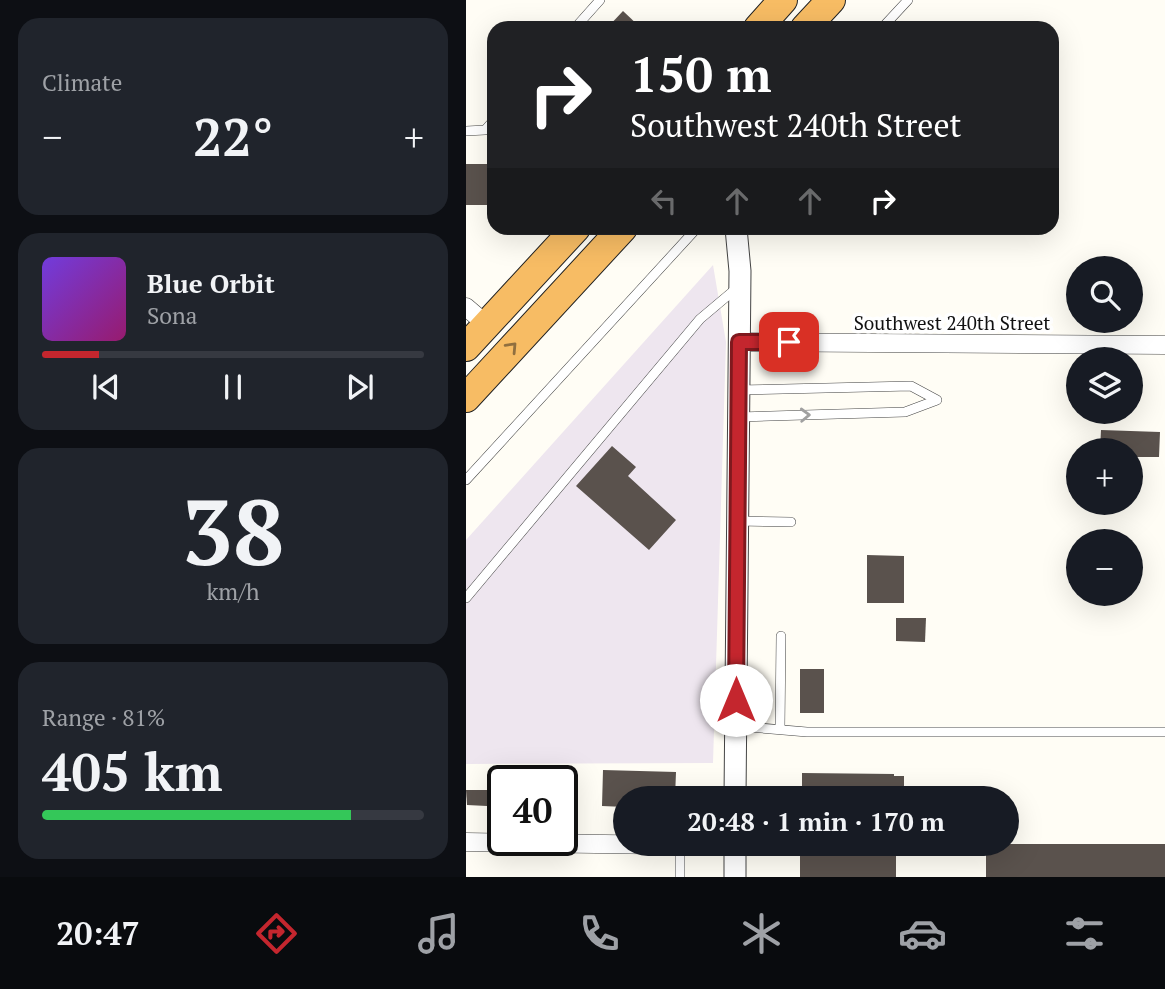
<!DOCTYPE html>
<html lang="en">
<head>
<meta charset="utf-8">
<style>
  :root { --surface:#171b24; --page:#20242c; --text:#f1f3f6; --muted:#9ea1a6; --line:#363941; --accent:#c4262e }
  body { margin:0; font-family:"PT Serif",serif; background:var(--page); color:var(--text); height:100vh; display:flex; flex-direction:column; font-size:26px; white-space:nowrap }
  * { box-sizing:border-box; margin:0 }
  p { font-size:23px; color:var(--muted) }
  .icon { flex:none; width:38px; height:38px; fill:none; stroke:currentColor; stroke-width:2; stroke-linecap:round; stroke-linejoin:round }
  .map { position:relative; flex:1; overflow:hidden }
  .panel { display:flex; flex-direction:column; gap:18px; padding:18px; background:#0d0f14; width:466px }
  .panel>* { flex:none }
  .banner { position:absolute; left:21px; top:21px; width:572px; height:214px; border-radius:21px; box-shadow:0 7px 28px #0002; background:#202124; color:#fff; overflow:hidden }
  .buttons { position:absolute; left:600px; top:256px; display:grid; gap:14px }
  .buttons a { display:grid; place-items:center; width:77px; height:77px; border-radius:50%; background:var(--surface); box-shadow:0 7px 28px #0002; font-size:35px }
  .speed { position:absolute; left:21px; top:765px; display:flex; gap:14px; font-size:35px; font-weight:700; text-align:center }
  .speed>* { display:grid; place-content:center; width:91px; height:91px; border-radius:50%; background:var(--surface); box-shadow:0 7px 28px #0002; line-height:1 }
  .speed .limit { border:4px solid #111; border-radius:10px; background:#fff; color:#111 }
  .pin { position:absolute; display:grid; place-items:center; width:60px; height:60px; color:#fff; margin:-30px; border-radius:14px; box-shadow:0 4px 10px #0006 }
  .me { position:absolute; width:77px; margin:-38px; rotate:0deg; stroke-linejoin:round; filter:drop-shadow(0 0 5px #0008) }
  .turn { display:flex; align-items:center; gap:24px; height:147px; padding:0 28px; font-size:32px }
  .turn .icon { width:91px; height:91px; stroke-width:2.5 }
  .turn b { display:block; font-size:49px; line-height:60px }
  .lanes { display:flex; align-items:center; height:66px; padding:0 28px; background:#0003; justify-content:center; gap:35px; direction:ltr }
  .lanes .off { opacity:.35 }
  .big { font-size:52px; font-weight:700; line-height:1.1 }
  .panel .tile { flex:1; display:flex; flex-direction:column; justify-content:center; gap:10px; min-width:0; padding:0 24px; border-radius:21px; background:var(--page) }
  .panel .dial { align-items:center; gap:0 }
  .dial b { font-size:91px; line-height:1 }
  .song { display:flex; align-items:center; gap:21px }
  .cover { width:84px; height:84px; border-radius:10px; background:linear-gradient(135deg,hsl(260 70% 55%),hsl(320 70% 35%)) }
  .played { height:7px; border-radius:4px; background:linear-gradient(90deg,var(--accent) 15%,var(--line) 15%) }
  .keys { display:flex; justify-content:space-around; direction:ltr }
  .heat { display:flex; justify-content:space-between; align-items:center; font-size:38px; direction:ltr }
  .charge { height:10px; border-radius:5px; background:linear-gradient(90deg,#34c759 81%,var(--line) 0) }
  .trip { position:absolute; left:147px; top:786px; width:406px; height:70px; border-radius:35px; background:var(--surface); box-shadow:0 7px 28px #0002; font-weight:700; line-height:70px; text-align:center }
  .tab-bar { display:flex; height:112px; justify-content:space-around; align-items:center; background:#090b0e; color:var(--muted) }
  .tab-bar .icon { width:49px; height:49px }
  .tab-bar .current { color:var(--accent) }
  .tab-bar b { font-size:32px; color:var(--text) }
  main { display:flex; flex:1; min-height:0 }
  .map>svg:first-child { display:block }
  .industrial { fill:#eee6ef }
  .building { fill:#5a524d }
  .lines { fill:none; stroke-linecap:round; stroke-linejoin:round }
  .service-casing { stroke:#444; stroke-width:10 }
  .minor-casing { stroke:#444; stroke-width:19 }
  .tertiary-casing { stroke:#444; stroke-width:23 }
  .trunk-casing { stroke:#222; stroke-width:30 }
  .service { stroke:#fff; stroke-width:9 }
  .minor { stroke:#fff; stroke-width:18 }
  .tertiary { stroke:#fff; stroke-width:21 }
  .trunk { stroke:#f7bc64; stroke-width:28 }
  .oneway { stroke:#906f3f }
  .oneway2 { stroke:#a0a0a0 }
  .route-casing { stroke:#7f191e; stroke-width:18 }
  .route { stroke:#c4262e; stroke-width:12 }
  .labels { text-anchor:middle; dominant-baseline:central; stroke-width:7; stroke-linejoin:round; paint-order:stroke }
  .street-label { font-size:19px; fill:#111; stroke:#fff }
</style>
</head>
<body>
<main>
<section class="panel">
<div class="tile"><p>Climate</p>
<div class="heat"><a>−</a><b class="big">22°</b><a>+</a></div>
</div>
<div class="tile">
<div class="song"><i class="cover"></i><div><b>Blue Orbit</b><p>Sona</p></div></div>
<div class="played"></div>
<div class="keys"><svg class="icon" aria-label="previous" viewBox="0 0 24 24"><path d="M18 5L8 12l10 7zM5 5v14"/></svg><svg class="icon" aria-label="pause" viewBox="0 0 24 24"><path d="M8 5v14M16 5v14"/></svg><svg class="icon" aria-label="next" viewBox="0 0 24 24"><path d="M6 5l10 7-10 7zM19 5v14"/></svg></div>
</div>
<div class="tile dial"><b>38</b><p>km/h</p></div>
<div class="tile"><p>Range · 81%</p><b class="big">405 km</b><div class="charge"></div></div>
</section>
<div class="map">
<svg width="700" height="877" viewBox="0 0 700 877">
  <rect width="100%" height="100%" fill="#fffdf5"/>
  <!-- industrial -->
  <path class="industrial" d="M 247,265 L 260,342 L 247,763 L 0,764 L 0,540 Z"/>
  <!-- building -->
  <g class="building">
    <path d="M 157,11 L 175,28 L 141,28 Z"/>
    <rect x="0" y="164" width="28" height="41"/>
    <path d="M 635,430 L 694,432 L 693,457 L 665,457 L 665,450 L 634,450 Z"/>
    <path d="M 146,446 L 170,467 L 162,476 L 210,520 L 183,550 L 110,486 Z"/>
    <path d="M 401,555 L 438,556 L 438,603 L 401,603 Z"/>
    <path d="M 430,618 L 460,618 L 459,642 L 430,641 Z"/>
    <rect x="334" y="669" width="24" height="44"/>
    <path d="M 84,765 L 103,766 L 103,780 L 83,780 Z"/>
    <path d="M 137,770 L 210,772 L 209,798 L 159,798 L 159,807 L 136,806 Z"/>
    <path d="M 336,773 L 428,774 L 428,776 L 438,776 L 438,798 L 336,798 Z"/>
    <path d="M 0,790 L 21,790 L 21,806 L 1,805 Z"/>
    <rect x="334" y="844" width="96" height="33"/>
    <rect x="520" y="844" width="179" height="33"/>
  </g>
  <g class="lines">
    <defs>
      <g id="service">
        <path d="M 109,28 L 134,0"/>
        <path d="M 416,28 L 442,0"/>
        <path d="M 0,131 L 19,130 L 28,120"/>
        <path d="M 272,390 L 445,386 L 471,400 L 439,412 L 273,417"/>
        <path d="M 0,480 L 231,228"/>
        <path d="M 272,521 L 325,522"/>
        <path d="M 0,598 L 234,319 L 272,287"/>
        <path d="M 271,726 L 341,732 L 700,732"/>
        <path d="M 314,729 L 315,636"/>
        <path d="M 214,877 L 214,845"/>
      </g>
      <g id="minor">
        <path d="M 0,307 L 21,325"/>
        <path d="M 273,342 L 700,345"/>
        <path d="M 0,842 L 269,846"/>
      </g>
      <g id="tertiary">
        <path d="M 269,798 L 274,271 L 270,228"/>
        <path d="M 269,877 L 269,844"/>
      </g>
      <g id="trunk">
        <path d="M 292,28 L 317,0"/>
        <path d="M 339,28 L 365,0"/>
        <path d="M 0,347 L 110,228"/>
        <path d="M 0,398 L 157,228"/>
      </g>
    </defs>
    <!-- service casing -->
    <use href="#service" class="service-casing"/>
    <!-- minor casing -->
    <use href="#minor" class="minor-casing"/>
    <!-- tertiary casing -->
    <use href="#tertiary" class="tertiary-casing"/>
    <!-- trunk casing -->
    <use href="#trunk" class="trunk-casing"/>
    <!-- service -->
    <use href="#service" class="service"/>
    <!-- minor -->
    <use href="#minor" class="minor"/>
    <!-- tertiary -->
    <use href="#tertiary" class="tertiary"/>
    <!-- trunk -->
    <use href="#trunk" class="trunk"/>
  </g>
  <!-- one-way arrows -->
  <defs><path id="oneway-chevron" d="M-2-3.5L2.5 0L-2 3.5" fill="none" stroke-width="1.6" stroke-linecap="round" stroke-linejoin="round" transform="scale(1.75)"/></defs>
  <use class="oneway" href="#oneway-chevron" transform="translate(46 347) rotate(-47)"/>
  <use class="oneway2" href="#oneway-chevron" transform="translate(339 415) rotate(-2)"/>
  <g class="lines">
    <defs>
      <path id="route" d="M 270,700 L 273,342 L 323,342"/>
    </defs>
    <!-- route casing -->
    <use href="#route" class="route-casing"/>
    <!-- route -->
    <use href="#route" class="route"/>
  </g>
  <g class="labels">
    <!-- street labels -->
    <g class="street-label">
      <text x="486" y="322">Southwest 240th Street</text>
    </g>
  </g>
</svg>
<div class="buttons">
<a><svg class="icon" aria-label="search" viewBox="0 0 24 24"><circle cx="10" cy="10" r="6"/><path d="M15 15l6 6"/></svg></a>
<a><svg class="icon" aria-label="layers" viewBox="0 0 24 24"><path d="M12 4l9 5-9 5-9-5zM3 14l9 5 9-5"/></svg></a>
<a>+</a>
<a>−</a>
</div>
<div class="speed"><div class="limit">40</div></div>
<div class="pin" style="left:323px;top:342px;background:#d93025"><svg class="icon" aria-label="arrive" viewBox="0 0 24 24"><path d="M6 21V4h12l-3 4 3 4H6"/></svg></div>
<svg class="me" style="left:270px;top:700px" viewBox="-20 -20 40 40"><circle r="19" fill="#fff"/><path d="M0-13L10 11 0 6-10 11z" fill="#c4262e"/></svg>
<div class="trip">20:48 · 1 min · 170 m</div>
<div class="banner">
<div class="turn"><svg class="icon" aria-label="right" viewBox="0 0 24 24"><path d="M7 20v-9h11M14 6l5 5-5 5"/></svg><div><b>150 m</b>Southwest 240th Street</div></div>
<div class="lanes"><svg class="icon off" aria-label="left" viewBox="0 0 24 24"><path d="M17 20v-9H6M10 6l-5 5 5 5"/></svg><svg class="icon off" aria-label="ahead" viewBox="0 0 24 24"><path d="M12 20V5M6 11l6-6 6 6"/></svg><svg class="icon off" aria-label="ahead" viewBox="0 0 24 24"><path d="M12 20V5M6 11l6-6 6 6"/></svg><svg class="icon" aria-label="right" viewBox="0 0 24 24"><path d="M7 20v-9h11M14 6l5 5-5 5"/></svg></div>
</div>
</div>
</main>
<nav class="tab-bar">
<b>20:47</b>
<svg class="icon current" aria-label="directions" viewBox="0 0 24 24"><path d="M12 3l9 9-9 9-9-9zM9 14v-3h6M13 9l2 2-2 2"/></svg>
<svg class="icon" aria-label="music" viewBox="0 0 24 24"><path d="M9 18V5l10-2v13"/><circle cx="6" cy="18" r="3"/><circle cx="16" cy="16" r="3"/></svg>
<svg class="icon" aria-label="phone" viewBox="0 0 24 24"><path d="M5 4h4l2 5-3 2q2 4 5 5l2-3 5 2v4C11 20 4 13 5 4z"/></svg>
<svg class="icon" aria-label="climate" viewBox="0 0 24 24"><path d="M12 3v18M4 7l16 10M4 17L20 7"/></svg>
<svg class="icon" aria-label="car" viewBox="0 0 24 24"><path d="M5 17H2v-5l4-1 3-4h7l3 4 3 1v5h-3M9 17h6M6 11h13"/><circle cx="7" cy="17" r="2"/><circle cx="17" cy="17" r="2"/></svg>
<svg class="icon" aria-label="filters" viewBox="0 0 24 24"><path d="M4 7h16M4 17h16"/><circle cx="9" cy="7" r="2"/><circle cx="15" cy="17" r="2"/></svg>
</nav>
</body>
</html>
